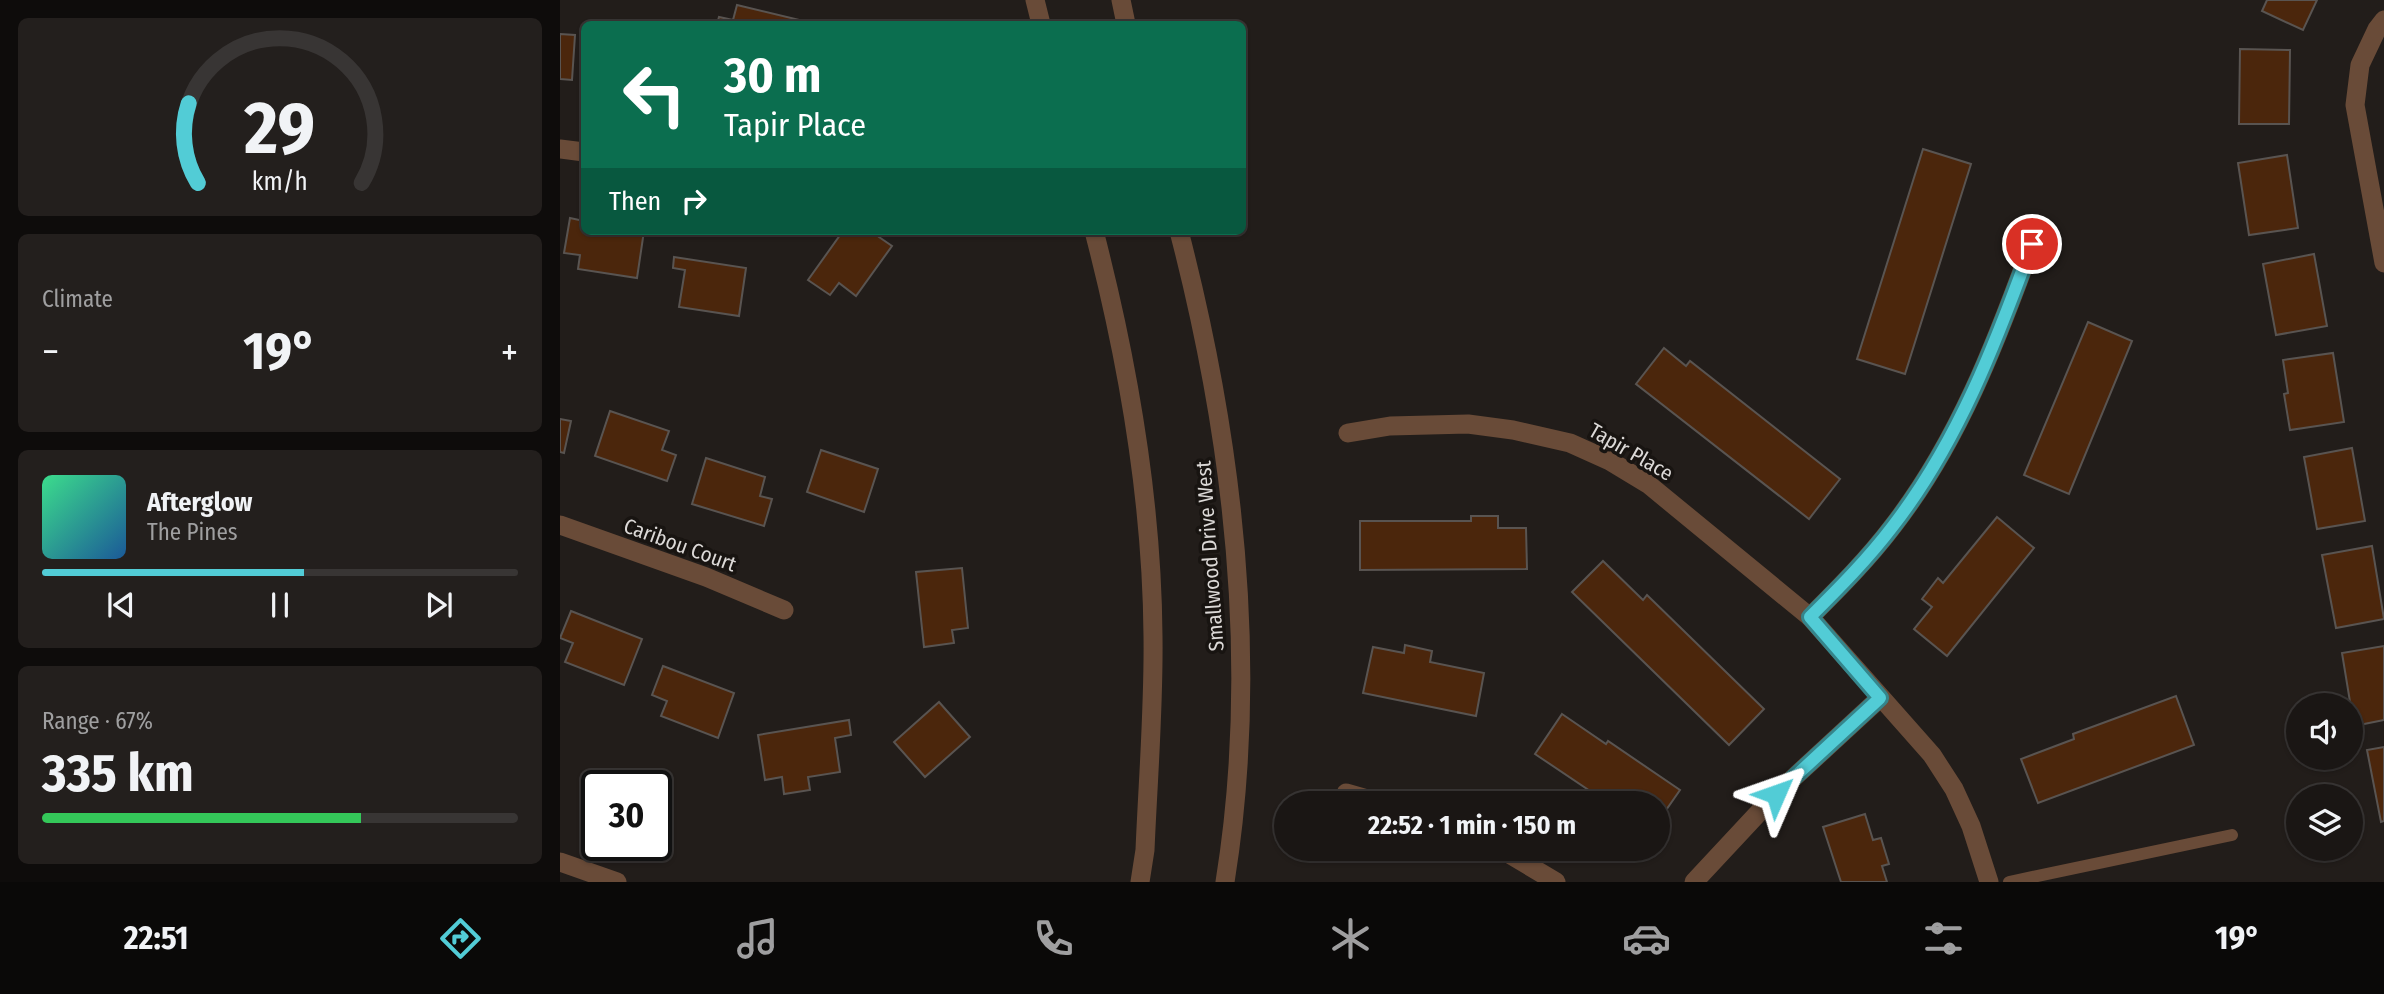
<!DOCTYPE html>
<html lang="en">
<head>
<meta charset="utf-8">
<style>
  :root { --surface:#1a1614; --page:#231f1d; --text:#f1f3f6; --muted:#9f9fa0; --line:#383534; --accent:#52ccd6 }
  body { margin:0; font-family:"Fira Sans Condensed",sans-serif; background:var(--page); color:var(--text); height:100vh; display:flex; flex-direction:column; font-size:26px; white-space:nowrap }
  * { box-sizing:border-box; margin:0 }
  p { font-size:23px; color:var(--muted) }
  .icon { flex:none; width:38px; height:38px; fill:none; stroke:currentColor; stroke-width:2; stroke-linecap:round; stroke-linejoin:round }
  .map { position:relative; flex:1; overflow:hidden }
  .sheet { display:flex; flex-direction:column; gap:18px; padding:18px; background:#0e0c0b; width:560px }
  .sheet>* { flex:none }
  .guide { position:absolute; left:21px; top:21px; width:665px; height:214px; border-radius:10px; box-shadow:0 2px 5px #0004,0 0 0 2px var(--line); background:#0b6e4f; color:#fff; overflow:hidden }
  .buttons { position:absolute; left:1726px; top:693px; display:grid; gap:14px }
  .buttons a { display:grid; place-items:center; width:77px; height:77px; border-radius:50%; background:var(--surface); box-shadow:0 2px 5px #0004,0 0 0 2px var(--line); font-size:35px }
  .speed { position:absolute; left:21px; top:770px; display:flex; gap:14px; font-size:35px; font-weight:700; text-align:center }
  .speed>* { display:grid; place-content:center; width:91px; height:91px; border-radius:50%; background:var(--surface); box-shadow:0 2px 5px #0004,0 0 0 2px var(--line); line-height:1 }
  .speed .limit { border:4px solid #111; border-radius:10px; background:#fff; color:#111 }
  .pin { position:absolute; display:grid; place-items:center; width:60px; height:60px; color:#fff; margin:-30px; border:4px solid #fff; border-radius:50%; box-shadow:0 2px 7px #0007 }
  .me { position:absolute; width:77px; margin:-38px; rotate:47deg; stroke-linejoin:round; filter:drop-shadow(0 0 5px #0008) }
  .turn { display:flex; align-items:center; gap:24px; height:147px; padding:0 28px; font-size:32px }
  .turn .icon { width:91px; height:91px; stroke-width:2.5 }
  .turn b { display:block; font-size:49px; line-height:60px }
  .then { display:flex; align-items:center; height:66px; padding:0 28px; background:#0003; gap:14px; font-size:26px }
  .big { font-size:52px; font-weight:700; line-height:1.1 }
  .sheet .card { flex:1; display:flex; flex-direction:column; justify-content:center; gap:10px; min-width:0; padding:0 24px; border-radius:10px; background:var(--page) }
  .sheet .dial { align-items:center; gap:0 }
  .dial svg { height:182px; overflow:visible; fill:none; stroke:var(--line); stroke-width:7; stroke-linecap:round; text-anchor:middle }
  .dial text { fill:var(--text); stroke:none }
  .song { display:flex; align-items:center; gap:21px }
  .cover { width:84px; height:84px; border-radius:10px; background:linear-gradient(135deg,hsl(150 70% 55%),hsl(210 70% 35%)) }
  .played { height:7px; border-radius:4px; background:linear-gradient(90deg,var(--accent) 55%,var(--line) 55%) }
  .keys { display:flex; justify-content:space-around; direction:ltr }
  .heat { display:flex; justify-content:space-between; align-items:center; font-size:38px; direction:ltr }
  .charge { height:10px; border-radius:5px; background:linear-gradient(90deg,#34c759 67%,var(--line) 0) }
  .trip { position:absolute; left:714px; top:791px; width:396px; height:70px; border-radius:35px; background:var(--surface); box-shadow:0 2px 5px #0004,0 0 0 2px var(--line); font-weight:700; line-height:70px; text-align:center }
  .menu { display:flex; height:112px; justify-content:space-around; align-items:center; background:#0a0908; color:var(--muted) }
  .menu .icon { width:49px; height:49px }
  .menu .selected { color:var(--accent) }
  .menu b { font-size:32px; color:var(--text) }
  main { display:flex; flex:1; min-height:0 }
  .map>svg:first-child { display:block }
  .building { fill:#4b260c; stroke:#595451; stroke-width:2 }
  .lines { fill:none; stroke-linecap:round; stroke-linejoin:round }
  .service { stroke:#694b38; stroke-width:12 }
  .minor { stroke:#694b38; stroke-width:19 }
  .tertiary { stroke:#694b38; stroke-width:19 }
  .route-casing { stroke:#35858b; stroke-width:18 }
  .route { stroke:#52ccd6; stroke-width:12 }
  .labels { text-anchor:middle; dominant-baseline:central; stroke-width:7; stroke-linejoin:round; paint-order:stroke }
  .street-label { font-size:21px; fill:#dcd9d7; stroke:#181411 }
</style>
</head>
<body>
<main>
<section class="sheet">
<div class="card dial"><svg viewBox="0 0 100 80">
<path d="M14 69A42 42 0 1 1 86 69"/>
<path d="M14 69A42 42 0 0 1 10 34" stroke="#52ccd6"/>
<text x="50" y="56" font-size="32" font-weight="700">29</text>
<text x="50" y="72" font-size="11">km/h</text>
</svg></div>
<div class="card"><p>Climate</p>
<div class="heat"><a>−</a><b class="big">19°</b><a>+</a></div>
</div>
<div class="card">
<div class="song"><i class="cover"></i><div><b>Afterglow</b><p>The Pines</p></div></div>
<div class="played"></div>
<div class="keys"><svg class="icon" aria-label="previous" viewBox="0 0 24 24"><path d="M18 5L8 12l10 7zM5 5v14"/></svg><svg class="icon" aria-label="pause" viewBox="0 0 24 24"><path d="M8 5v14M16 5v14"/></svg><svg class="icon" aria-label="next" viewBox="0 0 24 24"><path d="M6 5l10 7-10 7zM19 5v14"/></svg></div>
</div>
<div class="card"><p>Range · 67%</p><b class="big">335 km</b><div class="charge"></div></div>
</section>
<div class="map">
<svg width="1824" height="882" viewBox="0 0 1824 882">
  <rect width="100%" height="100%" fill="#221d1a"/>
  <!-- building -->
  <g class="building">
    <path d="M 1707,0 L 1757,0 L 1743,30 L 1702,11 Z"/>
    <path d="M 177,5 L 252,23 L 252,24 L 157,24 L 159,17 L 173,20 Z"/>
    <path d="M 0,34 L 15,35 L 12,80 L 0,79 Z"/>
    <path d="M 1680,49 L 1730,50 L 1729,124 L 1679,124 Z"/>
    <path d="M 1363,149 L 1411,164 L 1345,374 L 1297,359 Z"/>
    <path d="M 1727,155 L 1738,228 L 1689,235 L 1678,163 Z"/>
    <path d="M 10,218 L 24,221 L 24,231 L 84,231 L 77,278 L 18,269 L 20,255 L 4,253 Z"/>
    <path d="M 283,231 L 323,231 L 319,237 L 332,246 L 296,296 L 279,283 L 270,295 L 248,280 Z"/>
    <path d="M 1754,254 L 1767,326 L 1716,335 L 1703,264 Z"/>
    <path d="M 114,257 L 186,268 L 179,316 L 119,307 L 125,270 L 113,268 Z"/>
    <path d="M 1528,322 L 1572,341 L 1509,494 L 1464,475 Z"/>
    <path d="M 1104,348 L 1126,366 L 1130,361 L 1280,479 L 1249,519 L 1076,384 Z"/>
    <path d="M 1773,353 L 1784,422 L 1730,430 L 1724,394 L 1728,393 L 1723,360 Z"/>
    <path d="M 50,411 L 109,431 L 102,450 L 116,455 L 107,481 L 35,456 Z"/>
    <path d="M 0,419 L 11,421 L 4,453 L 0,452 Z"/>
    <path d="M 1792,448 L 1805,521 L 1757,529 L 1744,457 Z"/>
    <path d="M 261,450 L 318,469 L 304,512 L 247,492 Z"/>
    <path d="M 146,458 L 205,477 L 200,496 L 212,499 L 204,526 L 132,504 Z"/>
    <path d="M 911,516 L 938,516 L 938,528 L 966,528 L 967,569 L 800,570 L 800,521 L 911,521 Z"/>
    <path d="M 1437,517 L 1474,548 L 1387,656 L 1354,629 L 1372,607 L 1362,599 L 1378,578 L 1383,583 Z"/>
    <path d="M 1812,546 L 1824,619 L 1776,628 L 1762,555 Z"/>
    <path d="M 1043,561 L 1083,600 L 1087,595 L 1204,709 L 1169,745 L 1012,592 Z"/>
    <path d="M 402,568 L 408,628 L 392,630 L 394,643 L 364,647 L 356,572 Z"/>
    <path d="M 11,611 L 82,639 L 64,685 L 5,662 L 13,643 L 0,638 Z"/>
    <path d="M 845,645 L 872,651 L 870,662 L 924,673 L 916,716 L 803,693 L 813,647 L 844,653 Z"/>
    <path d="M 1824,646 L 1824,720 L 1794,726 L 1782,653 Z"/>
    <path d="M 103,666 L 174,693 L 158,738 L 101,716 L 107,701 L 92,695 Z"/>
    <path d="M 1616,696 L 1634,745 L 1478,803 L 1461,759 L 1514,739 L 1513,734 Z"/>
    <path d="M 379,702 L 410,737 L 365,777 L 334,742 Z"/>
    <path d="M 1002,714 L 1046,744 L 1048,741 L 1120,790 L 1097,823 L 1097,803 L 1048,803 L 975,754 Z"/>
    <path d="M 289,720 L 291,735 L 275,738 L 280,772 L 248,777 L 250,790 L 224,794 L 222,777 L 205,780 L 198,735 Z"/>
    <path d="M 1824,747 L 1824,821 L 1821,822 L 1807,750 Z"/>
    <path d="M 1305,814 L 1313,840 L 1321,838 L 1329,864 L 1322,866 L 1327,882 L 1281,882 L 1263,827 Z"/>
  </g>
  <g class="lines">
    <!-- service -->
    <path class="service" d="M 1449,882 L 1672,835"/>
    <!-- minor -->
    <g class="minor">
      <path d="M 1824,20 L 1817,29 L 1800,65 L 1795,105 L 1824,263"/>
      <path d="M 0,149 L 24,152"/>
      <path d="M 788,433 L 830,426 L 908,424 L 953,430 L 1010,443 L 1050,461 L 1088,484 L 1250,617 L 1372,755 L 1394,789 L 1411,826 L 1429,882"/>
      <path d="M 0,525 L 146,577 L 224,610"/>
      <path d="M 1250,617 C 1279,588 1308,559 1333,526 C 1398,442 1436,343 1472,244"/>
      <path d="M 786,793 L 821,803"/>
      <path d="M 941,849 L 996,882"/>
      <path d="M 0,862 L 57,882"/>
      <path d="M 1134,882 L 1216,794 L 1320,698"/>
    </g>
    <!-- tertiary -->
    <g class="tertiary">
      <path d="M 475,0 L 481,24"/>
      <path d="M 561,0 L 566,24"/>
      <path d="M 534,231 C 568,362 592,501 593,636 C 594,707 588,779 585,850 L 580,882"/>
      <path d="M 619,231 C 674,443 700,665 665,882"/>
    </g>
  </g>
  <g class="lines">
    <defs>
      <path id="route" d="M 1216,794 L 1320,698 L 1250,617 C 1279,588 1308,559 1333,526 C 1398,442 1436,343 1472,244"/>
    </defs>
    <!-- route casing -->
    <use href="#route" class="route-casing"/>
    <!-- route -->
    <use href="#route" class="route"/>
  </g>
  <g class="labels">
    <!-- street labels -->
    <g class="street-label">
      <text transform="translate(1071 452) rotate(30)">Tapir Place</text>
      <text transform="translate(120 545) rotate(20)">Caribou Court</text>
      <text transform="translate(650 556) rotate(-94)">Smallwood Drive West</text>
    </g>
  </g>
</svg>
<div class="buttons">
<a><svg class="icon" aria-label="sound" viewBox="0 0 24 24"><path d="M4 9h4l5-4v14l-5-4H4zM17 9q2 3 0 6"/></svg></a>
<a><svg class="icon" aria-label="layers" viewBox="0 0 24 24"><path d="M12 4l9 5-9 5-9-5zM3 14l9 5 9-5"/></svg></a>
</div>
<div class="speed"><div class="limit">30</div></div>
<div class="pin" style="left:1472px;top:244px;background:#d93025"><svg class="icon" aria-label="arrive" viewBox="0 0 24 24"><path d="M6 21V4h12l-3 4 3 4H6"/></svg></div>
<svg class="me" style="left:1216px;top:794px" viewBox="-20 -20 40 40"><path d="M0-17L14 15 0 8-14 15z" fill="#52ccd6" stroke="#fff" stroke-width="4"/></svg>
<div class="trip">22:52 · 1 min · 150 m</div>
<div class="guide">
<div class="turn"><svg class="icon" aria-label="left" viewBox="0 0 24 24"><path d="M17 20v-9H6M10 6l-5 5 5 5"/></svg><div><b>30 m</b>Tapir Place</div></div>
<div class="then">Then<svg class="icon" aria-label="right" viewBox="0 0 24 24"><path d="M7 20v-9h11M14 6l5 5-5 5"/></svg></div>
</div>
</div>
</main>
<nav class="menu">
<b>22:51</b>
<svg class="icon selected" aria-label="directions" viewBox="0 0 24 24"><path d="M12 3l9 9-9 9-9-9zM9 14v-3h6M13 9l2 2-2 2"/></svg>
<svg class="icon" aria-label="music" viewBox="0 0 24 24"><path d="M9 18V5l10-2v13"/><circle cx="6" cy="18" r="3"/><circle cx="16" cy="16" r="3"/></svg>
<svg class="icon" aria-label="phone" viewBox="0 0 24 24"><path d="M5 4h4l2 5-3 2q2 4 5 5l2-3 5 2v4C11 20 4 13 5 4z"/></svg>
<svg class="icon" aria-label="climate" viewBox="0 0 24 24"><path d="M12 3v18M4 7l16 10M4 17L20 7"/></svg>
<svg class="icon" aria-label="car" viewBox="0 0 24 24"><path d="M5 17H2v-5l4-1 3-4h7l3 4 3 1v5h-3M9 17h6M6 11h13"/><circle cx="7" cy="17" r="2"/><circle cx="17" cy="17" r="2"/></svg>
<svg class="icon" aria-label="filters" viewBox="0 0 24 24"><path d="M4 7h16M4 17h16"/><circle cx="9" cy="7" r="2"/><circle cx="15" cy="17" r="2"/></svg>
<b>19°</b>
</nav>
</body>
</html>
